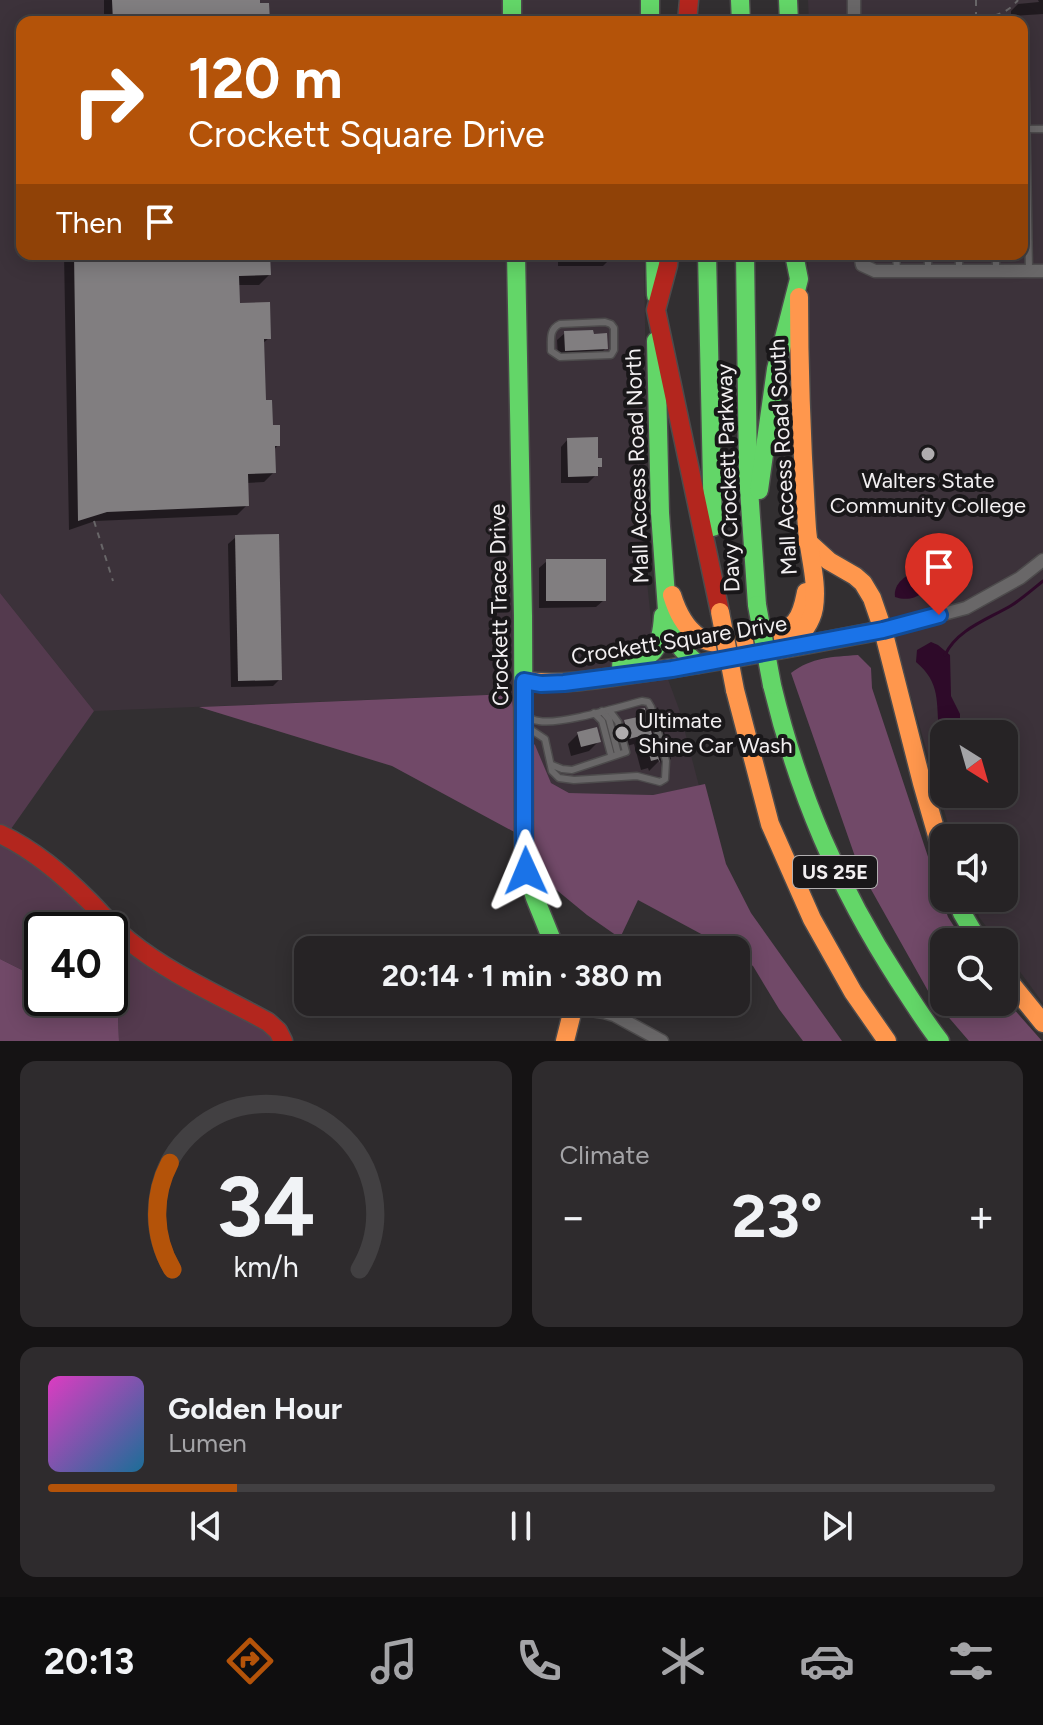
<!DOCTYPE html>
<html lang="en">
<head>
<meta charset="utf-8">
<style>
  :root { --surface:#262325; --page:#2e2b2d; --text:#f1f3f6; --muted:#a4a4a7; --line:#424042; --accent:#b45309 }
  body { margin:0; font-family:Figtree,sans-serif; background:var(--page); color:var(--text); height:100vh; display:flex; flex-direction:column; font-size:30px; white-space:nowrap }
  * { box-sizing:border-box; margin:0 }
  p { font-size:26px; color:var(--muted) }
  .icon { flex:none; width:44px; height:44px; fill:none; stroke:currentColor; stroke-width:2; stroke-linecap:round; stroke-linejoin:round }
  .map { position:relative; height:1041px; overflow:hidden }
  .details { display:flex; flex-direction:column; gap:20px; padding:20px; background:#151314; flex:1 }
  .details>* { flex:none }
  .hud { position:absolute; left:16px; top:16px; width:1012px; height:244px; border-radius:16px; box-shadow:0 4px 20px #0003,0 0 0 2px var(--line); background:#b45309; color:#fff; overflow:hidden }
  .needle { width:52px; rotate:143deg }
  .tools { position:absolute; left:930px; top:720px; display:grid; gap:16px }
  .tools a { display:grid; place-items:center; width:88px; height:88px; border-radius:16px; background:var(--surface); box-shadow:0 4px 20px #0003,0 0 0 2px var(--line); font-size:40px }
  .speed { position:absolute; left:24px; top:912px; display:flex; gap:16px; font-size:40px; font-weight:700; text-align:center }
  .speed>* { display:grid; place-content:center; width:104px; height:104px; border-radius:50%; background:var(--surface); box-shadow:0 4px 20px #0003,0 0 0 2px var(--line); line-height:1 }
  .speed .limit { border:4px solid #111; border-radius:12px; background:#fff; color:#111 }
  .pin { position:absolute; display:grid; place-items:center; width:68px; height:68px; color:#fff; margin:-82px -34px; border-radius:50% 50% 50% 0; rotate:-45deg; box-shadow:0 0 8px #0007 }
  .pin .icon { rotate:45deg }
  .me { position:absolute; width:88px; margin:-44px; rotate:359deg; stroke-linejoin:round; filter:drop-shadow(0 0 6px #0008) }
  .turn { display:flex; align-items:center; gap:28px; height:168px; padding:0 40px; font-size:36px }
  .turn .icon { width:104px; height:104px; stroke-width:2.5 }
  .turn b { display:block; font-size:56px; line-height:68px }
  .then { display:flex; align-items:center; height:76px; padding:0 40px; background:#0003; gap:16px; font-size:30px }
  .big { font-size:60px; font-weight:700; line-height:1.1 }
  .details .tile { flex:1; display:flex; flex-direction:column; justify-content:center; gap:12px; min-width:0; padding:0 28px; border-radius:16px; background:var(--page) }
  .details .dial { align-items:center; gap:0 }
  .dial svg { height:208px; overflow:visible; fill:none; stroke:var(--line); stroke-width:7; stroke-linecap:round; text-anchor:middle }
  .dial text { fill:var(--text); stroke:none }
  .song { display:flex; align-items:center; gap:24px }
  .cover { width:96px; height:96px; border-radius:12px; background:linear-gradient(135deg,hsl(310 70% 55%),hsl(200 70% 35%)) }
  .played { height:8px; border-radius:4px; background:linear-gradient(90deg,var(--accent) 20%,var(--line) 20%) }
  .keys { display:flex; justify-content:space-around; direction:ltr }
  .heat { display:flex; justify-content:space-between; align-items:center; font-size:44px; direction:ltr }
  .details .tiles { flex:1; display:grid; gap:20px; grid-template-columns:1fr 1fr }
  .tile:last-child { grid-column:span 2 }
  .trip { position:absolute; left:294px; top:936px; width:456px; height:80px; border-radius:16px; background:var(--surface); box-shadow:0 4px 20px #0003,0 0 0 2px var(--line); font-weight:700; line-height:80px; text-align:center }
  .menu { display:flex; height:128px; justify-content:space-around; align-items:center; background:#0f0e0f; color:var(--muted) }
  .menu .icon { width:56px; height:56px }
  .menu .on { color:var(--accent) }
  .menu b { font-size:36px; color:var(--text) }
  .map>svg:first-child { display:block }
  .built { fill:#3c323a; fill-rule:evenodd }
  .green { fill:#543a4e }
  .forest { fill:#714968 }
  .water { fill:#2e0a29 }
  .shadow { fill:#0007 }
  .lines { fill:none; stroke-linecap:round; stroke-linejoin:round }
  .stream { stroke:#2e0a29; stroke-width:3 }
  .building { fill:#817e80 }
  .lane-casing { stroke:#4d4b4c; stroke-width:9 }
  .street-casing { stroke:#4d4b4c; stroke-width:15 }
  .fast-casing { stroke:#4d4b4c; stroke-width:21 }
  .slow-casing { stroke:#4d4b4c; stroke-width:21 }
  .jam-casing { stroke:#4d4b4c; stroke-width:21 }
  .path { stroke:#686668; stroke-width:2; stroke-dasharray:6 6; stroke-linecap:butt }
  .lane { stroke:#696768; stroke-width:6 }
  .street { stroke:#696768; stroke-width:12 }
  .fast { stroke:#63d668; stroke-width:18 }
  .slow { stroke:#ff974d; stroke-width:18 }
  .jam { stroke:#b3261e; stroke-width:18 }
  .fast-bridge-casing { stroke:#4d4b4c; stroke-width:21; stroke-linecap:butt }
  .slow-bridge-casing { stroke:#4d4b4c; stroke-width:21; stroke-linecap:butt }
  .fast-bridge { stroke:#63d668; stroke-width:18 }
  .slow-bridge { stroke:#ff974d; stroke-width:18 }
  .route-casing { stroke:#114b97; stroke-width:20 }
  .route { stroke:#1a73e8; stroke-width:14 }
  .poi-dot { fill:#afacae; stroke:#191719; stroke-width:3 }
  .labels { text-anchor:middle; dominant-baseline:central; stroke-width:8; stroke-linejoin:round; paint-order:stroke }
  .shield { fill:#191719; stroke:#b1aeb0; stroke-width:2 }
  .shield-label { font-size:20px; font-weight:bold; fill:#f2eff1 }
  .street-label { font-size:22px; fill:#f2eff1; stroke:#191719 }
  .poi-label { font-size:22px; fill:#f2eff1; stroke:#191719 }
</style>
</head>
<body>
<div class="map">
<svg width="1043" height="1041" viewBox="0 0 1043 1041">
  <rect width="100%" height="100%" fill="#322f31"/>
  <!-- built -->
  <g class="built">
    <path d="M 0,0 L 639,0 L 640,22 L 22,22 L 22,254 L 644,254 L 647,463 L 640,515 L 653,639 L 679,709 L 699,786 L 653,795 L 569,793 L 551,783 L 515,735 L 512,694 L 94,711 L 0,593 Z"/>
    <path d="M 808,0 L 1043,0 L 1043,1003 L 1004,950 L 1004,942 L 998,942 L 979,917 L 973,898 L 1004,898 L 1004,838 L 952,838 L 897,648 L 890,630 L 820,545 L 814,509 L 810,400 L 808,254 L 1022,254 L 1022,22 L 809,22 ZM 944,734 L 1004,734 L 1004,794 L 944,794 Z"/>
  </g>
  <!-- green -->
  <g class="green">
    <path d="M 0,593 L 94,711 L 6,836 L 98,910 L 75,921 L 68,930 L 42,930 L 42,960 L 30,974 L 0,959 Z"/>
    <path d="M 114,926 L 283,1041 L 119,1041 Z"/>
  </g>
  <!-- forest -->
  <g class="forest">
    <path d="M 858,655 L 871,668 L 872,688 L 948,917 L 964,942 L 944,942 L 944,1002 L 1004,1002 L 1004,998 L 1042,1041 L 969,1041 L 932,998 L 859,868 L 791,673 C 812,657 832,657 858,655 Z"/>
    <path d="M 512,694 L 515,735 L 524,734 L 535,745 L 551,783 L 569,793 L 653,795 L 705,784 L 726,864 L 751,913 L 842,1041 L 803,1041 L 779,1009 L 753,966 L 736,954 L 736,950 L 731,950 L 638,900 L 620,938 L 587,915 L 536,873 L 518,834 L 392,766 L 199,707 Z"/>
    <path d="M 98,910 L 114,926 L 119,1041 L 0,1041 L 0,959 L 30,974 L 42,960 L 42,998 L 110,998 L 110,930 L 68,930 L 75,921 Z"/>
  </g>
  <!-- water -->
  <g class="water">
    <path d="M 919,571 L 925,571 L 930,575 C 929,594 912,603 895,597 C 893,583 907,574 919,571 Z"/>
    <path d="M 931,642 L 938,645 L 950,655 L 951,696 L 960,714 L 960,730 L 955,734 L 944,735 L 939,731 C 936,702 941,683 916,662 L 917,650 Z"/>
  </g>
  <!-- shadow -->
  <g class="shadow">
    <path d="M 104,0 L 258,0 L 268,22 L 104,22 Z"/>
    <path d="M 1038,0 L 1043,0 L 1043,25 L 1043,14 L 1011,16 L 1011,11 L 1018,4 L 1039,2 Z"/>
    <path d="M 64,254 L 268,254 L 269,275 L 259,285 L 237,285 L 238,305 L 269,338 L 262,344 L 264,403 L 278,445 L 273,451 L 274,472 L 264,482 L 246,483 L 247,505 L 237,515 L 95,521 L 69,530 Z"/>
    <path d="M 558,254 L 611,254 L 610,259 L 603,266 L 558,266 Z"/>
    <path d="M 565,333 L 606,348 L 599,355 L 558,357 L 557,340 Z"/>
    <path d="M 568,439 L 596,460 L 600,466 L 596,471 L 596,475 L 588,483 L 561,483 L 561,447 Z"/>
    <path d="M 236,537 L 280,679 L 273,686 L 231,687 L 228,544 Z"/>
    <path d="M 547,561 L 604,600 L 596,607 L 539,608 L 539,568 Z"/>
    <path d="M 658,707 L 671,759 L 662,768 L 660,760 L 649,771 L 648,768 L 641,770 L 634,744 L 619,748 L 615,732 L 625,722 L 632,720 L 641,711 L 646,719 Z"/>
    <path d="M 578,734 L 599,741 L 589,751 L 571,756 L 568,744 Z"/>
  </g>
  <g class="lines">
    <!-- stream -->
    <path class="stream" d="M 945,655 C 957,629 989,619 1012,605 C 1023,598 1033,589 1043,581"/>
  </g>
  <!-- building -->
  <g class="building">
    <path d="M 112,0 L 260,0 L 260,3 L 269,3 L 270,22 L 113,22 Z"/>
    <path d="M 74,254 L 270,254 L 271,275 L 239,276 L 240,303 L 270,302 L 271,339 L 264,339 L 266,400 L 272,400 L 273,425 L 280,425 L 280,446 L 275,446 L 276,473 L 248,474 L 249,506 L 107,512 L 78,521 Z"/>
    <path d="M 593,330 L 594,334 L 607,333 L 608,349 L 565,351 L 564,331 Z"/>
    <path d="M 598,437 L 598,458 L 602,458 L 602,467 L 598,467 L 598,476 L 568,477 L 567,438 Z"/>
    <path d="M 279,534 L 282,680 L 238,681 L 235,535 Z"/>
    <rect x="546" y="559" width="60" height="42"/>
    <path d="M 645,708 L 645,709 L 660,763 L 658,759 L 651,761 L 644,735 L 629,739 L 624,720 L 642,716 L 640,709 Z"/>
    <path d="M 597,727 L 601,742 L 581,747 L 577,732 Z"/>
  </g>
  <g class="lines">
    <defs>
      <g id="lane">
        <path d="M 1022,39 L 1025,44 L 1029,271"/>
        <path d="M 1022,129 L 1043,129"/>
        <path d="M 896,254 L 897,270"/>
        <path d="M 928,254 L 928,270"/>
        <path d="M 959,254 L 959,270"/>
        <path d="M 996,254 L 996,270"/>
        <path d="M 605,322 L 611,324 L 614,328 L 614,350 L 611,355 L 560,357 L 551,351 C 551,339 549,329 560,324 Z"/>
        <path d="M 602,711 L 609,719 L 618,754"/>
        <path d="M 594,713 L 602,721 L 611,755"/>
        <path d="M 527,715 C 532,719 532,720 539,721 C 560,725 619,707 642,701 L 648,702 L 651,707 L 666,761 L 665,779 L 660,782 L 637,776 L 574,780 L 559,778 L 552,771 L 545,739 L 527,727"/>
        <path d="M 552,765 L 562,769 L 572,770 L 626,752 L 618,722 L 609,710"/>
      </g>
      <g id="street">
        <path d="M 854,0 L 854,22"/>
        <path d="M 860,254 L 862,265 L 875,271 L 1043,271"/>
        <path d="M 883,630 L 966,608 L 1020,578 L 1043,560"/>
        <path d="M 571,1007 L 604,1012 L 614,1015 L 662,1041"/>
      </g>
      <g id="fast">
        <path d="M 512,0 L 512,22"/>
        <path d="M 650,0 L 650,22"/>
        <path d="M 740,0 L 741,22"/>
        <path d="M 788,0 L 789,22"/>
        <path d="M 516,254 L 523,616 L 524,862 L 535,898 L 556,950"/>
        <path d="M 655,254 L 656,295"/>
        <path d="M 707,254 L 713,527"/>
        <path d="M 745,254 L 748,474 L 757,605"/>
        <path d="M 656,341 L 660,513 L 668,624 C 673,641 684,653 698,664"/>
        <path d="M 759,490 L 776,369 L 799,279 L 794,254"/>
        <path d="M 621,665 C 654,659 661,649 663,616"/>
        <path d="M 772,685 C 798,793 838,887 899,981 C 912,1001 925,1022 940,1041"/>
        <path d="M 957,898 L 962,913 L 979,942"/>
      </g>
      <g id="slow">
        <path d="M 807,541 L 829,561 L 855,576 L 863,583 L 872,598 L 883,630 L 922,783 L 944,860"/>
        <path d="M 672,595 C 677,611 684,627 699,637 C 721,652 778,641 795,622 C 802,614 804,602 806,592"/>
        <path d="M 787,647 C 800,637 811,625 814,608 C 818,582 809,555 807,529 C 802,452 799,374 799,297"/>
        <path d="M 524,681 C 566,686 605,678 646,672 C 726,661 804,645 883,630"/>
        <path d="M 735,690 L 770,824 L 812,919 L 853,992 L 887,1041"/>
        <path d="M 1004,975 L 1043,1023"/>
        <path d="M 565,1041 L 571,1017 L 571,1002"/>
      </g>
      <g id="jam">
        <path d="M 687,22 L 689,0"/>
        <path d="M 669,254 L 668,265 L 656,310 L 720,612"/>
        <path d="M 0,834 C 34,850 62,874 89,901 C 102,914 114,929 129,941 C 171,975 221,996 268,1022 L 278,1031 L 283,1041"/>
      </g>
    </defs>
    <!-- lane casing -->
    <use href="#lane" class="lane-casing"/>
    <!-- street casing -->
    <use href="#street" class="street-casing"/>
    <!-- fast casing -->
    <use href="#fast" class="fast-casing"/>
    <!-- slow casing -->
    <use href="#slow" class="slow-casing"/>
    <!-- jam casing -->
    <use href="#jam" class="jam-casing"/>
    <!-- path -->
    <g class="path">
      <path d="M 976,0 L 976,22"/>
      <path d="M 971,19 C 991,17 1005,16 1018,0"/>
      <path d="M 94,521 L 113,581"/>
    </g>
    <!-- lane -->
    <use href="#lane" class="lane"/>
    <!-- street -->
    <use href="#street" class="street"/>
    <!-- fast -->
    <use href="#fast" class="fast"/>
    <!-- slow -->
    <use href="#slow" class="slow"/>
    <!-- jam -->
    <use href="#jam" class="jam"/>
    <defs>
      <path id="fast-bridge" d="M 757,605 L 772,685"/>
      <path id="slow-bridge" d="M 720,612 L 735,690"/>
    </defs>
    <!-- fast-bridge casing -->
    <use href="#fast-bridge" class="fast-bridge-casing"/>
    <!-- slow-bridge casing -->
    <use href="#slow-bridge" class="slow-bridge-casing"/>
    <!-- fast-bridge -->
    <use href="#fast-bridge" class="fast-bridge"/>
    <!-- slow-bridge -->
    <use href="#slow-bridge" class="slow-bridge"/>
  </g>
  <g class="lines">
    <defs>
      <path id="route" d="M 526,871 L 524,852 L 524,681 L 541,684 L 564,683 L 672,669 L 883,630 L 939,615"/>
    </defs>
    <!-- route casing -->
    <use href="#route" class="route-casing"/>
    <!-- route -->
    <use href="#route" class="route"/>
  </g>
  <!-- markers -->
  <g class="poi-dot">
    <circle cx="928" cy="454" r="8"/>
    <circle cx="622" cy="733" r="8"/>
  </g>
  <g class="labels">
    <!-- shield labels -->
    <rect class="shield" x="793" y="856" width="84" height="32" rx="6"/>
    <g class="shield-label">
      <text x="835" y="872">US 25E</text>
    </g>
    <!-- street labels -->
    <g class="street-label">
      <text transform="translate(783 457) rotate(-93)">Mall Access Road South</text>
      <text transform="translate(637 466) rotate(-92)">Mall Access Road North</text>
      <text transform="translate(728 478) rotate(-92)">Davy Crockett Parkway</text>
      <text transform="translate(499 605) rotate(-91)">Crockett Trace Drive</text>
      <text transform="translate(679 640) rotate(-9)">Crockett Square Drive</text>
    </g>
    <!-- poi labels -->
    <g class="poi-label">
      <text x="928" y="480">Walters State<tspan x="928" dy="25">Community College</tspan></text>
      <text x="638" y="720" text-anchor="start">Ultimate<tspan x="638" dy="25">Shine Car Wash</tspan></text>
    </g>
  </g>
</svg>
<div class="tools">
<a><svg class="needle" viewBox="-14 -14 28 28"><path d="M0-13l5 13h-10z" fill="#e53935"/><path d="M0 13l5-13h-10z" fill="#a4a4a7"/></svg></a>
<a><svg class="icon" aria-label="sound" viewBox="0 0 24 24"><path d="M4 9h4l5-4v14l-5-4H4zM17 9q2 3 0 6"/></svg></a>
<a><svg class="icon" aria-label="search" viewBox="0 0 24 24"><circle cx="10" cy="10" r="6"/><path d="M15 15l6 6"/></svg></a>
</div>
<div class="speed"><div class="limit">40</div></div>
<div class="pin" style="left:939px;top:615px;background:#d93025"><svg class="icon" aria-label="arrive" viewBox="0 0 24 24"><path d="M6 21V4h12l-3 4 3 4H6"/></svg></div>
<svg class="me" style="left:526px;top:871px" viewBox="-20 -20 40 40"><path d="M0-17L14 15 0 8-14 15z" fill="#1a73e8" stroke="#fff" stroke-width="4"/></svg>
<div class="trip">20:14 · 1 min · 380 m</div>
<div class="hud">
<div class="turn"><svg class="icon" aria-label="right" viewBox="0 0 24 24"><path d="M7 20v-9h11M14 6l5 5-5 5"/></svg><div><b>120 m</b>Crockett Square Drive</div></div>
<div class="then">Then<svg class="icon" aria-label="arrive" viewBox="0 0 24 24"><path d="M6 21V4h12l-3 4 3 4H6"/></svg></div>
</div>
</div>
<section class="details">
<div class="tiles">
<div class="tile dial"><svg viewBox="0 0 100 80">
<path d="M14 69A42 42 0 1 1 86 69"/>
<path d="M14 69A42 42 0 0 1 13 28" stroke="#b45309"/>
<text x="50" y="56" font-size="32" font-weight="700">34</text>
<text x="50" y="72" font-size="11">km/h</text>
</svg></div>
<div class="tile"><p>Climate</p>
<div class="heat"><a>−</a><b class="big">23°</b><a>+</a></div>
</div>
<div class="tile">
<div class="song"><i class="cover"></i><div><b>Golden Hour</b><p>Lumen</p></div></div>
<div class="played"></div>
<div class="keys"><svg class="icon" aria-label="previous" viewBox="0 0 24 24"><path d="M18 5L8 12l10 7zM5 5v14"/></svg><svg class="icon" aria-label="pause" viewBox="0 0 24 24"><path d="M8 5v14M16 5v14"/></svg><svg class="icon" aria-label="next" viewBox="0 0 24 24"><path d="M6 5l10 7-10 7zM19 5v14"/></svg></div>
</div>
</div>
</section>
<nav class="menu">
<b>20:13</b>
<svg class="icon on" aria-label="directions" viewBox="0 0 24 24"><path d="M12 3l9 9-9 9-9-9zM9 14v-3h6M13 9l2 2-2 2"/></svg>
<svg class="icon" aria-label="music" viewBox="0 0 24 24"><path d="M9 18V5l10-2v13"/><circle cx="6" cy="18" r="3"/><circle cx="16" cy="16" r="3"/></svg>
<svg class="icon" aria-label="phone" viewBox="0 0 24 24"><path d="M5 4h4l2 5-3 2q2 4 5 5l2-3 5 2v4C11 20 4 13 5 4z"/></svg>
<svg class="icon" aria-label="climate" viewBox="0 0 24 24"><path d="M12 3v18M4 7l16 10M4 17L20 7"/></svg>
<svg class="icon" aria-label="car" viewBox="0 0 24 24"><path d="M5 17H2v-5l4-1 3-4h7l3 4 3 1v5h-3M9 17h6M6 11h13"/><circle cx="7" cy="17" r="2"/><circle cx="17" cy="17" r="2"/></svg>
<svg class="icon" aria-label="filters" viewBox="0 0 24 24"><path d="M4 7h16M4 17h16"/><circle cx="9" cy="7" r="2"/><circle cx="15" cy="17" r="2"/></svg>
</nav>
</body>
</html>
